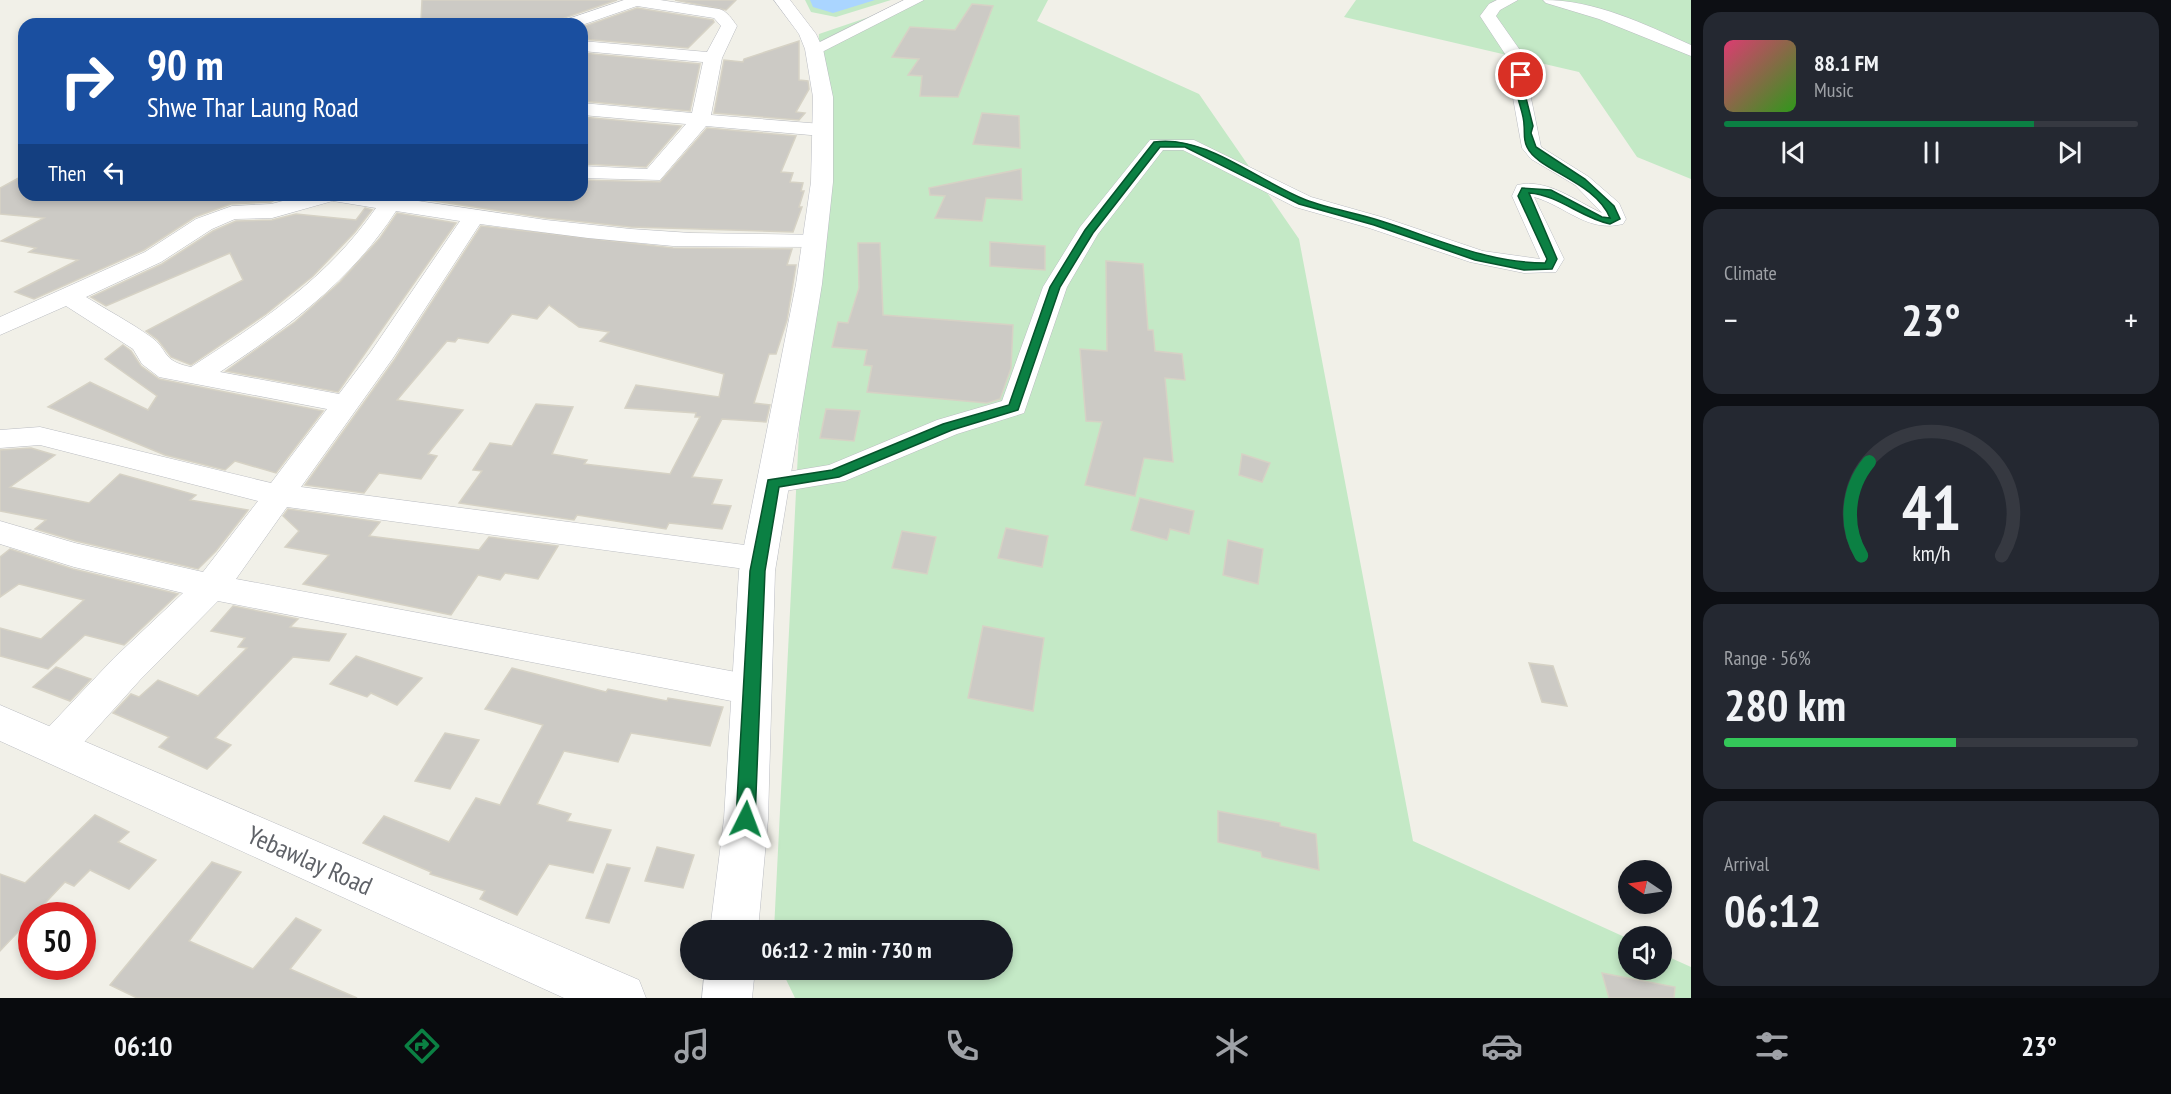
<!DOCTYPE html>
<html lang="en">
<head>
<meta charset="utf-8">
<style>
  :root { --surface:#171b24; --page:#242831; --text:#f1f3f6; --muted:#9ea1a6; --line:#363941; --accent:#0b8043 }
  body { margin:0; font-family:"PT Sans Narrow",sans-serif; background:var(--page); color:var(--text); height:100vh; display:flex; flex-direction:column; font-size:22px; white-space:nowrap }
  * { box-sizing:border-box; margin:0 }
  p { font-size:20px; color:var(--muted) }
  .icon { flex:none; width:33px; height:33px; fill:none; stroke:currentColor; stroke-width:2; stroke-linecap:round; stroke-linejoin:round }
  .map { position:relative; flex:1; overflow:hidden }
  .panel { display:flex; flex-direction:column; gap:12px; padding:12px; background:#0d0f14; width:480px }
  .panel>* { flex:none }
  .guide { position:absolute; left:18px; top:18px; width:570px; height:183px; border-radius:18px; box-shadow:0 3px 9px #0003; background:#1a4fa0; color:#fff; overflow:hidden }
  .needle { width:39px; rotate:283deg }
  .controls { position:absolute; left:1618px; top:860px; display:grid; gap:12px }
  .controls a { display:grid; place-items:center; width:54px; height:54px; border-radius:50%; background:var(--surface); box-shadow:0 3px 9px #0003; font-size:30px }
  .speed { position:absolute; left:18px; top:902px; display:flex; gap:12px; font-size:30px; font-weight:700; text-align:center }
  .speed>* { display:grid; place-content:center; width:78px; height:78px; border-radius:50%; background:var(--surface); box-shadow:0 3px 9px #0003; line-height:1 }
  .speed .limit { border:9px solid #d22; background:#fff; color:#111 }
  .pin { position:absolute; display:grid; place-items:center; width:51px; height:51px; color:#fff; margin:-26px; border:3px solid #fff; border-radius:50%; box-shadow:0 2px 6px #0007 }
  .me { position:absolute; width:66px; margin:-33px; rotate:3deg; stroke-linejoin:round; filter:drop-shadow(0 0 4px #0008) }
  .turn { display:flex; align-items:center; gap:21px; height:126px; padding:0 30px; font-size:27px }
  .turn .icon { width:78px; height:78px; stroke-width:2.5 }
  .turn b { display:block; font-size:42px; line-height:51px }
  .then { display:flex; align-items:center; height:57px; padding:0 30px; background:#0003; gap:12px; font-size:22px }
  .big { font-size:45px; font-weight:800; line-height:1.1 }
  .panel .card { flex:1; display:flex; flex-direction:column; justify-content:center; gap:9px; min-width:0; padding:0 21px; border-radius:18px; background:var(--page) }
  .panel .dial { align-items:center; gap:0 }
  .dial svg { height:156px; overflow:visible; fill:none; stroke:var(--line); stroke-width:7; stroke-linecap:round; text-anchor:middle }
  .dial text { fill:var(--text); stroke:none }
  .song { display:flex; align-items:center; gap:18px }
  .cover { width:72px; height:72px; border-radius:9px; background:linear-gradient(135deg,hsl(340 70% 55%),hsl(110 70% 35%)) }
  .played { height:6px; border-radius:3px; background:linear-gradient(90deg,var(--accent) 75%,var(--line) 75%) }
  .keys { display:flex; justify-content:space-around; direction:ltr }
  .heat { display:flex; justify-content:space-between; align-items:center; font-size:33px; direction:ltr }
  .charge { height:9px; border-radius:4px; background:linear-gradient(90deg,#34c759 56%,var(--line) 0) }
  .trip { position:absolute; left:680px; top:920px; width:333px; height:60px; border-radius:30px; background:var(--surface); box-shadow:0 3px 9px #0003; font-weight:800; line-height:60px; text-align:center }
  .menu { display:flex; height:96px; justify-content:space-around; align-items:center; background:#090b0e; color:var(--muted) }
  .menu .icon { width:42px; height:42px }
  .menu .active { color:var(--accent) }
  .menu b { font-size:27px; color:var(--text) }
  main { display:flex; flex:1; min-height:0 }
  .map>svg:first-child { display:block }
  .green { fill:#c4e9c6 }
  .water { fill:#aad5ff }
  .building { fill:#cccac5; stroke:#d6d2c5; stroke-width:1.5 }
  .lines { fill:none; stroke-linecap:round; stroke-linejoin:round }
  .minor-casing { stroke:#babcc1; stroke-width:1 }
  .tertiary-casing { stroke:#babcc1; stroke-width:1 }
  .secondary-casing { stroke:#bbbdc3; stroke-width:1 }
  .minor { fill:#fff; fill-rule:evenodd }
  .tertiary { fill:#fff; fill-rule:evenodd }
  .secondary { fill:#fff; fill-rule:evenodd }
  .route { fill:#0b8043; stroke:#07532c; stroke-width:1.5 }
  .labels { text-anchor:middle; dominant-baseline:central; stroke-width:4.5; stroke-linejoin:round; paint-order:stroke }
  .near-street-label { font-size:26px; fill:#5f6268; stroke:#fff }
</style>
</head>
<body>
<main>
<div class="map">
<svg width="1691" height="998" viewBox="0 0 1691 998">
  <rect width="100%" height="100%" fill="#f1f0e8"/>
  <!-- green -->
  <g class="green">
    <path d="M 805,0 L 891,0 L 836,17 L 811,12 Z"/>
    <path d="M 919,0 L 1048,0 L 1037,21 L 1199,94 L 1299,239 L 1413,841 L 1629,939 L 1629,969 L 1662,969 L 1662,954 L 1691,967 L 1691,998 L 795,998 L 781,969 L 1002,969 L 1002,930 L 774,930 L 819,34 Z"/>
    <path d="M 1356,0 L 1691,0 L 1691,179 L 1637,157 L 1579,72 L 1344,17 Z"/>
  </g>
  <!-- water -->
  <path class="water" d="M 810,0 L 875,0 L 833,13 L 813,7 Z"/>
  <!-- building -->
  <g class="building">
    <path d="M 422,0 L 617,0 L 561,19 L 558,24 L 432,24 L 421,21 Z"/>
    <path d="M 675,0 L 736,0 L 726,10 Z"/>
    <path d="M 972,4 L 993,6 L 958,97 L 920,96 L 922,76 L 908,75 L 919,59 L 892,57 L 910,27 L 955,30 Z"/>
    <path d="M 637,8 L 713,20 L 714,22 L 688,48 L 582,39 L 582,27 Z"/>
    <path d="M 799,41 L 799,80 L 808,81 L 809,89 L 796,112 L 805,113 L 799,120 L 714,113 L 724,60 L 743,62 L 744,59 Z"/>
    <path d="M 582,53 L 700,64 L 690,111 L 582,101 Z"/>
    <path d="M 982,113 L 1019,116 L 1020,148 L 973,144 Z"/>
    <path d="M 582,117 L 681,126 L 646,167 L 582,164 Z"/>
    <path d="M 707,128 L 796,136 L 781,172 L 793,173 L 790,182 L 803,183 L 801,191 L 804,191 L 799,207 L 802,207 L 793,232 L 631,227 L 546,218 L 415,198 L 452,200 L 453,195 L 582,195 L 582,180 L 660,182 Z"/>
    <path d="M 1021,169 L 1022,200 L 986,198 L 982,221 L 935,218 L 945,196 L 930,195 L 929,188 Z"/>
    <path d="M 24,175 L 24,195 L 284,195 L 271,202 L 231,204 L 195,217 L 144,250 L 34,299 L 15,292 L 78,260 L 29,252 L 36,248 L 1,241 L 44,218 L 0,214 L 0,188 Z"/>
    <path d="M 365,208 L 372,210 L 355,232 L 313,276 L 266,314 L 191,365 L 171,357 L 158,340 L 146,331 L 243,280 L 230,253 L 106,306 L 91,297 L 162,264 L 213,231 L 236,221 L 272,220 L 296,214 L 356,220 Z"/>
    <path d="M 397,213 L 456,223 L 338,392 L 226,371 L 295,322 L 340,282 L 380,238 Z"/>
    <path d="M 481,226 L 673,248 L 792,249 L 787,265 L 796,265 L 787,320 L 776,354 L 769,354 L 754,403 L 770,405 L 766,422 L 722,419 L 692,477 L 722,480 L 712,504 L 731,506 L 722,529 L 669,523 L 666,529 L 577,515 L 574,520 L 459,503 L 482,471 L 473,470 L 490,443 L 512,446 L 536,404 L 573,407 L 552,454 L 587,460 L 584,464 L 670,474 L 700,417 L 695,417 L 696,413 L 625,408 L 636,385 L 719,397 L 724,374 L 600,341 L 609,332 L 579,327 L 549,305 L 537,319 L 512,314 L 488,343 L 458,338 L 455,342 L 447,341 L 397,400 L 463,410 L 428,454 L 437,456 L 421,479 L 379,473 L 364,493 L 305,485 L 395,359 Z"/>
    <path d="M 990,242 L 1045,246 L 1045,270 L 990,266 Z"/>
    <path d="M 858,243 L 880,243 L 883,315 L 1013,325 L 1011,368 L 1000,399 L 987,403 L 867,392 L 872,366 L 864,365 L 867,350 L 832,347 L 838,322 L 848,323 L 859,288 Z"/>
    <path d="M 1106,261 L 1143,264 L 1148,330 L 1153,330 L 1155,351 L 1182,354 L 1185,380 L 1165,378 L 1173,462 L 1144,458 L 1135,496 L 1085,485 L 1102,422 L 1086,421 L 1080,349 L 1107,351 Z"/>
    <path d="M 123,345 L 131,351 L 141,366 L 159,379 L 323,411 L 276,473 L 235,461 L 225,470 L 165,455 L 48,407 L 90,382 L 148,410 L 157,396 L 105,359 Z"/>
    <path d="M 826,409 L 860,411 L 854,441 L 820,438 Z"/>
    <path d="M 31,448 L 55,455 L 10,487 L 89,503 L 120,474 L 196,495 L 190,500 L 248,510 L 216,551 L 198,569 L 76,541 L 35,529 L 46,520 L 0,511 L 0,450 Z"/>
    <path d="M 1242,454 L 1270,463 L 1262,482 L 1239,475 Z"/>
    <path d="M 1140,498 L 1194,511 L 1189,534 L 1170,529 L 1167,540 L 1131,530 Z"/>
    <path d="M 288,509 L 380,522 L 369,536 L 479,550 L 489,537 L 558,546 L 538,579 L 505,573 L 500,580 L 478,575 L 451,615 L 303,584 L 329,555 L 285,547 L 299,531 L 283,516 Z"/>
    <path d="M 1006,528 L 1048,536 L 1042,567 L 998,558 Z"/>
    <path d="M 902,531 L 936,537 L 927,574 L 892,568 Z"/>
    <path d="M 1228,540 L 1263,549 L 1258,584 L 1223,575 Z"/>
    <path d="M 10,549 L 73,569 L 178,594 L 124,645 L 85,635 L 48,669 L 0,656 L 0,628 L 41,639 L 84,600 L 19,584 L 0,597 L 0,557 Z"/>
    <path d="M 233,606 L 298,619 L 290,627 L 346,634 L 329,661 L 293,657 L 215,738 L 231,745 L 207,769 L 159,747 L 169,737 L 113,713 L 131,694 L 139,697 L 158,680 L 198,696 L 247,648 L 238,647 L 245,638 L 211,631 Z"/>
    <path d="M 983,626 L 1044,638 L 1033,711 L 968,698 Z"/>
    <path d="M 356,656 L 422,678 L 397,705 L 371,693 L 367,697 L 330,684 Z"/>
    <path d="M 1529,663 L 1553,666 L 1567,706 L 1542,702 Z"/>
    <path d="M 56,667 L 91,679 L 70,701 L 33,687 Z"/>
    <path d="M 512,668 L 606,692 L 608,689 L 667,701 L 668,698 L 723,707 L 710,746 L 631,733 L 618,762 L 564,751 L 537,804 L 571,814 L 567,821 L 611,830 L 593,873 L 549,864 L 517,915 L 480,899 L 485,891 L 430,874 L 431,872 L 363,843 L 384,816 L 449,842 L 476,798 L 500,805 L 543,725 L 485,709 Z"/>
    <path d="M 445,733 L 479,740 L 450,789 L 415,781 Z"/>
    <path d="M 1218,811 L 1280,823 L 1280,826 L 1316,834 L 1319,870 L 1262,857 L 1261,852 L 1218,842 Z"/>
    <path d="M 95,815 L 129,832 L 118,842 L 156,860 L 129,889 L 90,870 L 74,886 L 65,882 L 0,951 L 0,874 L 25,883 Z"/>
    <path d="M 657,847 L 694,855 L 683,888 L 645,881 Z"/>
    <path d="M 212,862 L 241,872 L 189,941 L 253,969 L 296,918 L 321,930 L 290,969 L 357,998 L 137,998 L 110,985 Z"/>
    <path d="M 607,864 L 630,868 L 609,923 L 586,918 Z"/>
    <path d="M 1602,973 L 1675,987 L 1674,998 L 1609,998 Z"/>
  </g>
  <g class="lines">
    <defs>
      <g id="minor">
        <path d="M 624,0 L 660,0 L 719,9 C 727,11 732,19 737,26 L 722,58 L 711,115 L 822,124 L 832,130 L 822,136 L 706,126 L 660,180 L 582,178 L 582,166 L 647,169 L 686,124 L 582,115 L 582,103 L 692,113 L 703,62 L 582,51 L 582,41 L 707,52 L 721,26 L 714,18 L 637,6 L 582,25 L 560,24 L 562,21 Z"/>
        <path d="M 904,0 L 924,0 L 820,53 L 814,54 L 806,49 Z"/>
        <path d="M 1497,0 L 1518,0 L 1500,10 L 1496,16 L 1529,63 L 1531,98 L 1541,147 L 1589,177 L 1619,203 L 1626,219 L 1623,224 C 1587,233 1566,206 1534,197 L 1564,259 L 1556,272 L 1524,273 L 1470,262 L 1369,228 L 1295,207 L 1183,150 L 1163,150 L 1098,234 L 1067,287 L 1024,413 L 957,434 L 845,481 L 773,493 L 762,490 L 758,483 L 762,476 L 829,465 L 937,420 L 1002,401 L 1043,287 L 1080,227 L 1150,140 L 1194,140 L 1311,197 L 1385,218 L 1483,251 L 1540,259 L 1512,196 L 1517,185 C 1548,178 1575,201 1602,213 L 1575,185 L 1531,159 L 1522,148 L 1513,98 L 1511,63 L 1480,16 L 1489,4 Z"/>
        <path d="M 1543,0 C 1596,0 1644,24 1691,45 L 1691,56 L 1599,19 L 1546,3 Z"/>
        <path d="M 306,195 L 378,195 L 546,220 L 631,229 L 691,233 L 822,235 L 826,240 L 822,245 L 814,247 L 673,246 L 588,238 L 480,224 L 393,358 L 301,487 L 760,547 L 772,550 L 777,559 L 772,568 L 760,571 L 287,507 L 236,579 L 752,675 L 765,679 L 771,690 L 765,701 L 752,705 L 218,601 L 140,680 L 69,759 L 55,764 L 41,759 L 35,747 L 41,735 L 114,658 L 183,593 L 74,567 L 0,544 L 0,521 L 75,543 L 203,572 L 258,501 L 40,445 L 0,448 L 0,430 L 40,427 L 271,483 L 327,409 L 159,377 L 142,364 L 133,349 L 66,306 L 0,335 L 0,317 L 145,252 L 196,219 L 232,206 L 271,204 ZM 333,201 L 376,208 C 328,278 261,322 191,367 C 161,361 169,350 151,337 C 130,322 107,310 86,297 L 161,262 L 212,229 L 235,219 L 272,218 ZM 396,211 L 460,221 L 370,353 L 339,394 L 220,372 C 288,327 351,281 396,211 Z"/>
      </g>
      <path id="tertiary" d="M 0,705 L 639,980 L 646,998 L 564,998 L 0,741 Z"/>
      <g id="secondary">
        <path d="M 774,0 L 790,0 L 816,34 L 823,49 L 833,97 L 833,182 L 822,284 L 775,571 L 768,819 L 758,930 L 710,930 L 724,819 L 739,571 L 796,284 L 811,182 L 813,97 L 805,49 L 799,34 Z"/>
        <path d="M 705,969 L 755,969 L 752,998 L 702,998 Z"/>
      </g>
    </defs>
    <!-- minor casing -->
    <use href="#minor" class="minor-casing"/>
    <!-- tertiary casing -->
    <use href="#tertiary" class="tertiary-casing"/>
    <!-- secondary casing -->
    <use href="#secondary" class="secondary-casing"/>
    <!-- minor -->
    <use href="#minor" class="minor"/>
    <!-- tertiary -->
    <use href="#tertiary" class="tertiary"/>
    <!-- secondary -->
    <use href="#secondary" class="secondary"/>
  </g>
  <!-- route -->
  <path class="route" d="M 1521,73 L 1525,75 L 1526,98 L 1533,126 L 1531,133 L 1536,147 L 1585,179 L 1614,206 L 1620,219 L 1610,224 C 1581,218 1559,195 1529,193 L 1557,259 L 1552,269 L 1524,270 L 1475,260 L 1374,225 L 1299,204 L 1185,147 L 1160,147 L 1093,233 L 1060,287 L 1018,410 L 952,430 L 839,477 L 779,487 L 765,571 L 755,819 L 752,825 L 746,827 L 739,825 L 736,819 L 750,571 L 768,480 L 832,470 L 943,424 L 1009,405 L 1050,287 L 1085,230 L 1154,142 C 1205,134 1259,182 1306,200 C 1330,209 1357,213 1381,221 C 1435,238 1487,263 1545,263 L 1547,259 L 1518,196 L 1522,188 L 1551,190 L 1602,217 L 1610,218 C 1595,181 1538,171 1527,147 C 1523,139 1525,133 1524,125 C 1524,116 1520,107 1518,98 C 1517,91 1518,83 1517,75 Z"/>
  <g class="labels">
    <!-- near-street labels -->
    <g class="near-street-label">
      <text transform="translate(310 860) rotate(24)">Yebawlay Road</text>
    </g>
  </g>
</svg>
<div class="controls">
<a><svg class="needle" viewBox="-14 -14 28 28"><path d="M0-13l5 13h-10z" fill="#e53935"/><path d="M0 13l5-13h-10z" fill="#9ea1a6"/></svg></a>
<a><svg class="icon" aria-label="sound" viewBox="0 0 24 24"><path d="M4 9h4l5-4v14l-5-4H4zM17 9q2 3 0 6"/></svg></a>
</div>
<div class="speed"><div class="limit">50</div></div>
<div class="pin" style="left:1521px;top:75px;background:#d93025"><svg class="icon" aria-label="arrive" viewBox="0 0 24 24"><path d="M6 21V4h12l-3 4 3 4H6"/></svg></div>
<svg class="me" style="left:746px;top:819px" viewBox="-20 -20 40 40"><path d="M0-17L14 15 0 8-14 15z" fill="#0b8043" stroke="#fff" stroke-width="4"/></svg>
<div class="trip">06:12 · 2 min · 730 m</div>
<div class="guide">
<div class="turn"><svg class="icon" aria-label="right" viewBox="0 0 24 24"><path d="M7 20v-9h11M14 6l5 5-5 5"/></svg><div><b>90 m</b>Shwe Thar Laung Road</div></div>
<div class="then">Then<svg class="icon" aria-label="left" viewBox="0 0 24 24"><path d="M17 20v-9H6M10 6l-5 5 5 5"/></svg></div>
</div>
</div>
<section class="panel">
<div class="card">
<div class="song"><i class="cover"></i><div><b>88.1 FM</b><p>Music</p></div></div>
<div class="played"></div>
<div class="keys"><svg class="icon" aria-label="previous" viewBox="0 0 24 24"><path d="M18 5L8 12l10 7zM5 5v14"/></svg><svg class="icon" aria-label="pause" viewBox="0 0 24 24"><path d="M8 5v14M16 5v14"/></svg><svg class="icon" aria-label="next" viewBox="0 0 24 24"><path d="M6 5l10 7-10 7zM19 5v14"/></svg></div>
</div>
<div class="card"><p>Climate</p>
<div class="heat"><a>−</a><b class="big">23°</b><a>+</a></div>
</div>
<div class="card dial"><svg viewBox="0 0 100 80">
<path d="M14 69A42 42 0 1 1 86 69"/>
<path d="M14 69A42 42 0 0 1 18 21" stroke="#0b8043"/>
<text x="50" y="56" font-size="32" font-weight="700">41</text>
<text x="50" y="72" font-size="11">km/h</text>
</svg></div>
<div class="card"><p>Range · 56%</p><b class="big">280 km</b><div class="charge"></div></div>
<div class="card"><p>Arrival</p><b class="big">06:12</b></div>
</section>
</main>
<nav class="menu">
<b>06:10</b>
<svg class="icon active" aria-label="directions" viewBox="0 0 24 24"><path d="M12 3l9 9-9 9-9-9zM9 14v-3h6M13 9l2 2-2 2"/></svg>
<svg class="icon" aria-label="music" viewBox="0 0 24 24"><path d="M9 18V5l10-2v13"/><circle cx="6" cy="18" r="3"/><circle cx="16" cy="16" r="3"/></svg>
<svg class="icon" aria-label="phone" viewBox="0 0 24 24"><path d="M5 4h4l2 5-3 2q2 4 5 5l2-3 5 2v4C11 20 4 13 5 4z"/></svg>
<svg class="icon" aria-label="climate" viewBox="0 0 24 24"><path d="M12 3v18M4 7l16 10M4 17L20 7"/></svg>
<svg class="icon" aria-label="car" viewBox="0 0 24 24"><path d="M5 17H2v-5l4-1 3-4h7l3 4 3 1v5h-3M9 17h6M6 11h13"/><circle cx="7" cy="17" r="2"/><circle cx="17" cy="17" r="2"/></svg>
<svg class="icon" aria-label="filters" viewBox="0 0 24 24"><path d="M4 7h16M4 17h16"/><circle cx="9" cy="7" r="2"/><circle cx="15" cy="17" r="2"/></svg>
<b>23°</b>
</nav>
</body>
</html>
